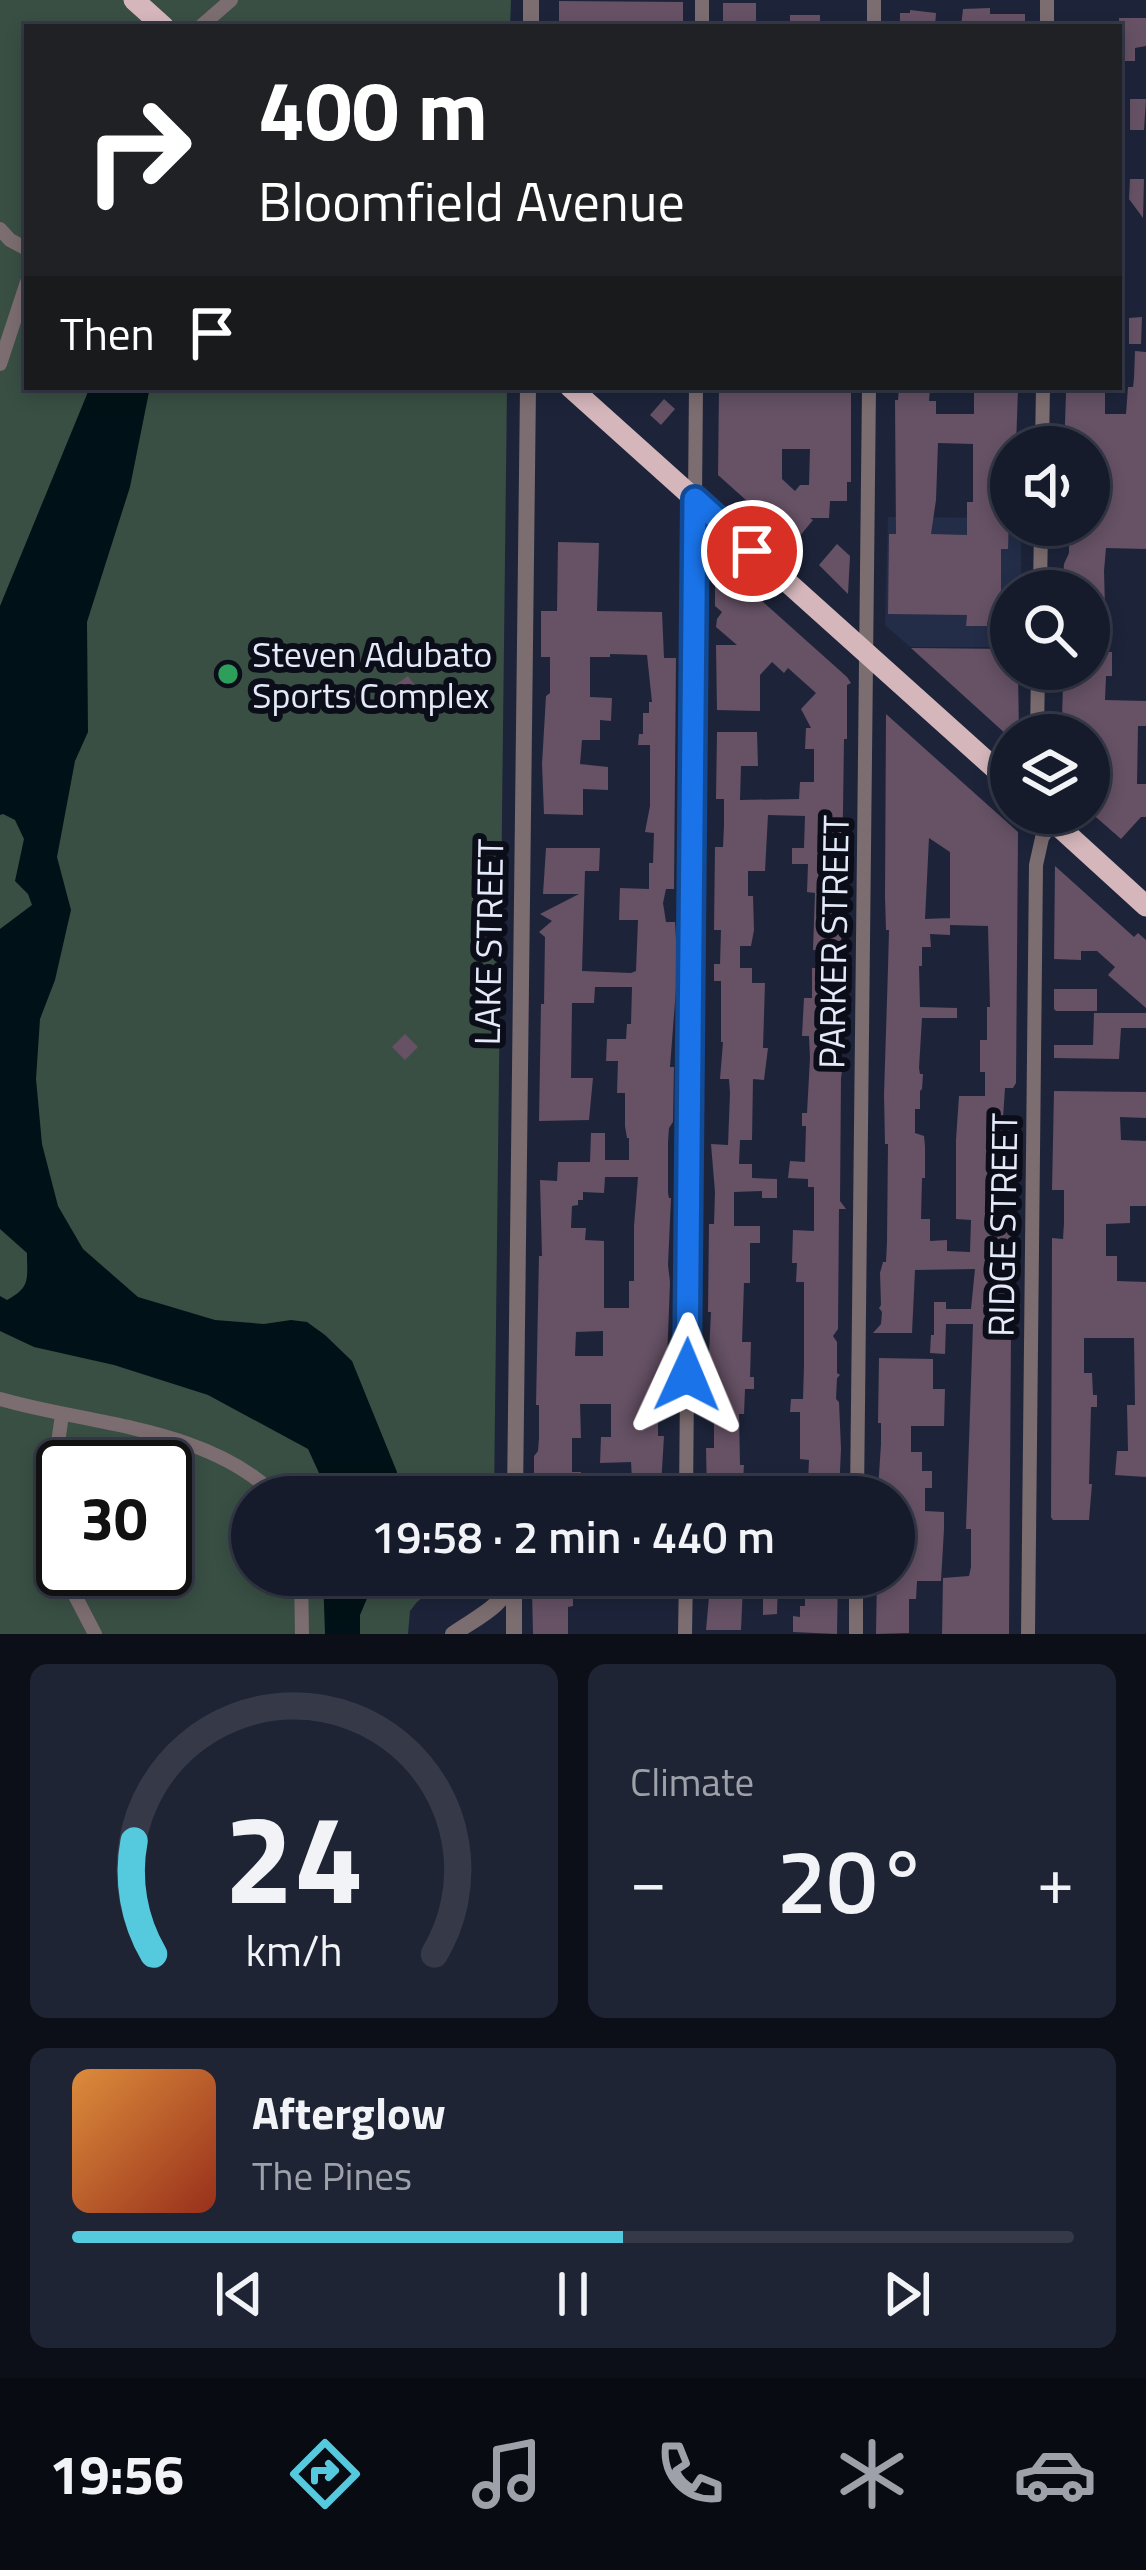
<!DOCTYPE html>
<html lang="en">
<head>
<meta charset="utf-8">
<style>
  :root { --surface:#161b2c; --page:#1f2434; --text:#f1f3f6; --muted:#9ea1a9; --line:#353948; --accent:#55cadf }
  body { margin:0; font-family:"Titillium Web",sans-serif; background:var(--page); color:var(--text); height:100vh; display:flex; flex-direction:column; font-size:45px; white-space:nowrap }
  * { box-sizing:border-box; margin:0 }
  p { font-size:39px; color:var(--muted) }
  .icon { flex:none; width:66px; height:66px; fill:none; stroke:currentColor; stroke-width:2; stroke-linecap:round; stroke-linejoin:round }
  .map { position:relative; height:1634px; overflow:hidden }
  .side { display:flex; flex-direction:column; gap:30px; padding:30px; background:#0c0f18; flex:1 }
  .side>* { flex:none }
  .hud { position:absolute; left:24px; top:24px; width:1098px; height:366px; border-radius:0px; box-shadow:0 6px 18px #0003,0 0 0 3px var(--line); background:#202124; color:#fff; overflow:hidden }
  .tools { position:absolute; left:990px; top:426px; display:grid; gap:24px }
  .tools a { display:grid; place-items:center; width:120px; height:120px; border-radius:50%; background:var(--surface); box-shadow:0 6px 18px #0003,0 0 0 3px var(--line); font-size:60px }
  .speed { position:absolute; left:36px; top:1440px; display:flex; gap:24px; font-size:60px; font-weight:700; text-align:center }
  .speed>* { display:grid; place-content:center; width:156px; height:156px; border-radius:50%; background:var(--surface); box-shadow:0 6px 18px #0003,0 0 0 3px var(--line); line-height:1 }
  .speed .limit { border:6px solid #111; border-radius:18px; background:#fff; color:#111 }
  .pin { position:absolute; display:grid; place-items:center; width:102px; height:102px; color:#fff; margin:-51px; border:6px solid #fff; border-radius:50%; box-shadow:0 3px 12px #0007 }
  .me { position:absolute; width:132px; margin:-66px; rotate:1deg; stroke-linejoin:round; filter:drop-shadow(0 0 9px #0008) }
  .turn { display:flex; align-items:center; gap:42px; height:252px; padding:0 36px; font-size:54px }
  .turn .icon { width:156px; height:156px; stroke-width:2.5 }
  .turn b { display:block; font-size:84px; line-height:102px }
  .then { display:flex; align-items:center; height:114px; padding:0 36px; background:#0003; gap:24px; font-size:45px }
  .big { font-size:90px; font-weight:600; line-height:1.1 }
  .side .widget { flex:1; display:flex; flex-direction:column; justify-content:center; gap:18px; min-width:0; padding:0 42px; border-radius:18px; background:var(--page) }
  .side .dial { align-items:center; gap:0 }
  .dial svg { height:312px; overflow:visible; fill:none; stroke:var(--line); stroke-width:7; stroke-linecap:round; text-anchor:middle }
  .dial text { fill:var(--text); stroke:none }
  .song { display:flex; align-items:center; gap:36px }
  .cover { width:144px; height:144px; border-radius:18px; background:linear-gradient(135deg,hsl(30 70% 55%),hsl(10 70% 35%)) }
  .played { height:12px; border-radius:6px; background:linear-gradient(90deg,var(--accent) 55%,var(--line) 55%) }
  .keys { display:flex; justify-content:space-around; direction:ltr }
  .heat { display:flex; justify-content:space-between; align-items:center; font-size:66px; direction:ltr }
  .side .tiles { flex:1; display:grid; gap:30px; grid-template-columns:1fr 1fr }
  .widget:last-child { grid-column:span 2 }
  .trip { position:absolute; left:231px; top:1476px; width:684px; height:120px; border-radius:60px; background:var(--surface); box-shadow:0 6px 18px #0003,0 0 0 3px var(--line); font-weight:600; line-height:120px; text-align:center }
  .menu { display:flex; height:192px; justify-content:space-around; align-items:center; background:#090b12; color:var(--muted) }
  .menu .icon { width:84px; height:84px }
  .menu .selected { color:var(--accent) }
  .menu b { font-size:54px; color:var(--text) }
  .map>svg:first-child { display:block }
  .built { fill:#232d48 }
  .green { fill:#394f44; fill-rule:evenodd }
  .water { fill:#001217 }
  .building { fill:#665165; fill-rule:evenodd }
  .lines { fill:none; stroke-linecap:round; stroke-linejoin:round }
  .minor { stroke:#7c6d70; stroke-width:14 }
  .tertiary { stroke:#7c6d70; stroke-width:16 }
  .primary { stroke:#d4b6bb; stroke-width:21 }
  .route-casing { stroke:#114b97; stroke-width:30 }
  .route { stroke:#1a73e8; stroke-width:21 }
  .leisure-dot { fill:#2e9e5b; stroke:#0b0e18; stroke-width:4.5 }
  .labels { text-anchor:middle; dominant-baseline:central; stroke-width:12; stroke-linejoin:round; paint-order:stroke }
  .poi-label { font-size:36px; fill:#e4eaf9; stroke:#0b0e18; text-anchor:start }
  .street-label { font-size:36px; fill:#e4eaf9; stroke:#0b0e18 }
</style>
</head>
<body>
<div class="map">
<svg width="1146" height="1634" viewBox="0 0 1146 1634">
  <rect width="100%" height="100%" fill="#1d243a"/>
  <!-- built -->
  <path class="built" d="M 888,517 L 1011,518 L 1011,525 L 1021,525 L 1021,591 L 1011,591 L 1011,647 L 910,647 L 885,625 Z"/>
  <!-- green -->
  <path class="green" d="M 0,0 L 511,0 L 510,27 L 27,27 L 27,387 L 507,387 L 494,1497 L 252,1497 L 252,1575 L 452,1575 L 417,1602 L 410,1611 L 408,1634 L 0,1634 ZM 63,1467 L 165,1467 L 165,1569 L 63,1569 Z"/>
  <!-- water -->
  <g class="water">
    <path d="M 90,387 L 150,387 L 130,487 L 87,622 L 88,732 L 75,761 L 57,857 L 71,910 L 55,980 L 40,1019 L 36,1079 L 42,1144 L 58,1206 L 83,1249 L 138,1297 L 215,1320 L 264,1324 L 291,1320 L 307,1322 L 325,1335 L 352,1361 L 397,1472 L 395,1497 L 330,1497 L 308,1449 L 208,1395 L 114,1365 L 34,1347 L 0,1331 L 0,1296 L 7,1300 C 31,1287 27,1279 27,1253 L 0,1229 L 0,929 L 32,905 L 28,894 L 15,881 L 24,839 L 15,820 L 3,814 L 0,815 L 0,606 Z"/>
    <path d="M 323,1575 L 377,1575 L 360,1615 L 360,1634 L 325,1634 Z"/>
  </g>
  <!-- building -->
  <g class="building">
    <path d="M 559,1 L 683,2 L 683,27 L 559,26 Z"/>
    <rect x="723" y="3" width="33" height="24"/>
    <path d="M 990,8 L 990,14 L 1025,14 L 1025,27 L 961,27 L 963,9 Z"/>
    <path d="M 910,10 L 936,13 L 935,27 L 900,27 L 900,13 L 910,13 Z"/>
    <rect x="790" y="15" width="30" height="12"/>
    <path d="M 1119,18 L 1146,18 L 1146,46 L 1135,48 L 1135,61 L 1121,61 Z"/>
    <path d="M 1130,99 L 1146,99 L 1144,130 L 1130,130 Z"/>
    <path d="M 1130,179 L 1144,179 L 1143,218 L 1129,199 Z"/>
    <path d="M 1142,317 L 1141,344 L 1129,344 L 1129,318 Z"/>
    <path d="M 1135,351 L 1146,352 L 1146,549 L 1106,548 L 1104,571 L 1105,607 L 1108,607 L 1106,652 L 1112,652 L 1112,676 L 1106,676 L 1105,700 L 1146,701 L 1146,726 L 1138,726 L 1137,784 L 1146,784 L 1146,817 L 1141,817 L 1121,839 L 1089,811 L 1089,735 L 1065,735 L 1065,719 L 1062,719 L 1063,682 L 1068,682 L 1068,669 L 1089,669 L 1089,591 L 1062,591 L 1064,564 L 1069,553 L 1069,525 L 1089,525 L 1089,444 L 1069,444 L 1069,435 L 1065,435 L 1065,423 L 1066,393 L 1070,393 L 1071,387 L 1105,387 L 1105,414 L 1126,414 L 1128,387 L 1133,387 L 1134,378 Z"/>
    <path d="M 719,387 L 851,387 L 851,482 L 847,482 L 847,501 L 830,501 L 829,518 L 810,518 L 813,520 L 794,543 L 718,475 ZM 782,449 L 810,449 L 809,485 L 800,485 L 795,491 L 782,479 Z"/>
    <path d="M 899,387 L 930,387 L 929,401 L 936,401 L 936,414 L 974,414 L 974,387 L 1014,387 L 1018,389 L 1016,447 L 1011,447 L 1008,549 L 1001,549 L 1001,606 L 1008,605 L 1008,622 L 987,622 L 987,626 L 966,626 L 967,615 L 888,614 L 889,534 L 896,534 L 895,400 L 898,400 ZM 938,443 L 973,444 L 973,502 L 967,502 L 967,535 L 931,534 L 936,500 Z"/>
    <path d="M 664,399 L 675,409 L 661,425 L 650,415 Z"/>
    <path d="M 558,542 L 599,543 L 597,611 L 662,612 L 664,658 L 676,658 L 674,889 L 666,889 L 663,903 L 666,922 L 675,922 L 676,939 L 676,989 L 670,1067 L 674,1067 L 673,1122 L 669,1128 L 668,1142 L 668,1193 L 669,1198 L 671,1198 L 668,1265 L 670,1282 L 667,1362 L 661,1362 L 662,1403 L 658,1403 L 658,1436 L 664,1436 L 661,1486 L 673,1485 L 668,1497 L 633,1497 L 631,1462 L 600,1463 L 601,1437 L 611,1437 L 611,1404 L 580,1404 L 581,1438 L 572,1438 L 572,1472 L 581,1472 L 582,1497 L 534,1497 L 534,1456 L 538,1451 L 539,1438 L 539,1405 L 536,1405 L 539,1256 L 542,1256 L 540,1180 L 557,1181 L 558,1162 L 590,1162 L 591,1133 L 605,1133 L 605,1160 L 629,1160 L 629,1138 L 627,1138 L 625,1126 L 625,1093 L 617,1093 L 618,1061 L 606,1061 L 607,1039 L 626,1039 L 627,1024 L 631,1024 L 632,987 L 595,987 L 594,1003 L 572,1003 L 571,1078 L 593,1078 L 589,1120 L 539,1121 L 541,1004 L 544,1004 L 545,937 L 539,932 L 552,921 L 540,914 L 579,894 L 543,894 L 546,848 L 600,848 L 599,871 L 585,871 L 582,971 L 631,973 L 636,971 L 638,920 L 619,920 L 620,888 L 649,889 L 649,863 L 653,863 L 654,833 L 645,832 L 650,806 L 650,745 L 638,745 L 639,734 L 643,734 L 643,713 L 649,713 L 649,702 L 652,702 L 647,655 L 610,654 L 610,657 L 590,657 L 590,697 L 612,698 L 611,721 L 600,720 L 600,740 L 582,740 L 580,764 L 608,767 L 608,790 L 583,789 L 583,815 L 544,814 L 542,764 L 546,696 L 550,693 L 550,657 L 541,657 L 541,611 L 557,611 ZM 605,1177 L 638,1177 L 634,1226 L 634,1281 L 629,1281 L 629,1308 L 604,1308 L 604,1241 L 585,1240 L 586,1228 L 571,1228 L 572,1206 L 578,1205 L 578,1200 L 583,1200 L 583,1192 L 604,1193 ZM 603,1331 L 603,1356 L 575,1356 L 576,1332 Z"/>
    <path d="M 837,544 L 850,556 L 848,594 L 819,565 Z"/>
    <path d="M 715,559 L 847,677 L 851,683 L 847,685 L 847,739 L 844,739 L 841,952 L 813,950 L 815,893 L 807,892 L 808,864 L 792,864 L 792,848 L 804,848 L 805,816 L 768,815 L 765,871 L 748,871 L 748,896 L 753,896 L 754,930 L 751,946 L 740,946 L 740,968 L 752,968 L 752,983 L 765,983 L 763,1048 L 768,1048 L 764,1080 L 753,1079 L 752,1140 L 740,1140 L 739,1164 L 752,1164 L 752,1178 L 777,1179 L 777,1198 L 762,1198 L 762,1191 L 734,1192 L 734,1226 L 760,1226 L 760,1243 L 750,1243 L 750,1283 L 744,1283 L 742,1342 L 751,1342 L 750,1377 L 754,1377 L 754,1389 L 745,1389 L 744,1414 L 739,1414 L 740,1465 L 744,1465 L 742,1496 L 707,1496 L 706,1448 L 714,1448 L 714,1414 L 706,1414 L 711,1312 L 708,1312 L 709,1224 L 714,1224 L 715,1192 L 711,1144 L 728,1145 L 730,1093 L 729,1079 L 720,1079 L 723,1042 L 721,1042 L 721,981 L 714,981 L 714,964 L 720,964 L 721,930 L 714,930 L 715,847 L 723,847 L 724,825 L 724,799 L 716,799 L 717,732 L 757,732 L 758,766 L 741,766 L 740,800 L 799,799 L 800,782 L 814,782 L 814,749 L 805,749 L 806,728 L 811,728 L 801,709 L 816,693 L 788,668 L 784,673 L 772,662 L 760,675 L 760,711 L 717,710 L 716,645 L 737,645 L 716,627 L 717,619 L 722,612 L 715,606 Z"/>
    <path d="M 911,648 L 1011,649 L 1011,669 L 1018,669 L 1019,735 L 1007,735 Z"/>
    <path d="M 408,676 L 419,691 L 404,702 L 392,687 Z"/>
    <path d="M 886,714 L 1018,832 L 1016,1083 L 1013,1088 L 1005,1088 L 1002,1133 L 999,1138 L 998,1222 L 1012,1222 L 1011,1245 L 1007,1245 L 1006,1273 L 1009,1273 L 1012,1298 L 1009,1307 L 1000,1307 L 1000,1329 L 1011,1330 L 1009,1634 L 942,1634 L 943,1578 L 969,1576 L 971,1567 L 971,1529 L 966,1529 L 973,1324 L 946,1324 L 945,1354 L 930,1353 L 931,1335 L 934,1335 L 934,1302 L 946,1302 L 946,1309 L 971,1309 L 975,1269 L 915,1270 L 912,1333 L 873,1333 L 881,1324 L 882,1312 L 879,1308 L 881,1305 L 880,1273 L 883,1262 L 886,1262 L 887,1242 L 888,1144 L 885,1144 L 884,1095 L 888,968 L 889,930 L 886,930 L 885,897 ZM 929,838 L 950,852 L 950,925 L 988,926 L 990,1007 L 987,1007 L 987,1040 L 980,1040 L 980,1072 L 985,1072 L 985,1096 L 959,1096 L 956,1140 L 956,1219 L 971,1220 L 970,1252 L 947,1251 L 947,1240 L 930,1241 L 930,1219 L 921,1219 L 922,1178 L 925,1178 L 925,1146 L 924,1136 L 915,1133 L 915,1109 L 920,1109 L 920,1091 L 922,1089 L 923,1074 L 920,1074 L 919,1068 L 922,1018 L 957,1018 L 957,1008 L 920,1007 L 919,966 L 922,966 L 922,947 L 931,947 L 930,934 L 950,935 L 950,918 L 925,919 Z"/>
    <path d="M 1055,866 L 1134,937 L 1138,933 L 1146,940 L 1146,1008 L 1108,975 L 1115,967 L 1097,951 L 1081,951 L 1081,960 L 1054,959 Z"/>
    <path d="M 839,967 L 844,974 L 840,979 L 838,997 L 841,997 L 841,1064 L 843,1064 L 841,1078 L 840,1201 L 846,1209 L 839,1209 L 838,1329 L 833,1336 L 837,1342 L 837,1373 L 840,1375 L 837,1378 L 836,1399 L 839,1402 L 841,1449 L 839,1493 L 813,1492 L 812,1496 L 791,1496 L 791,1492 L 782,1492 L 782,1482 L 808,1482 L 809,1460 L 800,1459 L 800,1412 L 790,1412 L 791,1399 L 803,1399 L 804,1366 L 804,1282 L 796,1282 L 797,1263 L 792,1263 L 793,1230 L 814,1231 L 814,1187 L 808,1187 L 808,1179 L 788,1178 L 790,1161 L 805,1162 L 806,1126 L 802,1126 L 802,1113 L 807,1113 L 810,1058 L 809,1036 L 802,1036 L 804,998 L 812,998 L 812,968 Z"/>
    <path d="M 1054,989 L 1097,989 L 1097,1011 L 1056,1011 L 1054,1009 Z"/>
    <path d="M 1094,1013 L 1146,1013 L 1146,1028 L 1121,1028 L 1119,1059 L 1054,1058 L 1054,1045 L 1093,1045 Z"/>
    <path d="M 405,1034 L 418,1047 L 405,1060 L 392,1047 Z"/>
    <path d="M 1054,1091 L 1146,1092 L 1146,1118 L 1120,1117 L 1121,1140 L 1146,1141 L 1146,1206 L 1130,1206 L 1130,1223 L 1106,1224 L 1106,1256 L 1117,1256 L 1117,1281 L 1146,1282 L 1146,1477 L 1115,1475 L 1117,1451 L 1128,1451 L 1127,1405 L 1135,1405 L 1134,1338 L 1084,1338 L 1084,1373 L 1092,1373 L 1093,1395 L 1097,1395 L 1097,1407 L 1091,1407 L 1089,1484 L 1092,1484 L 1089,1520 L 1053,1520 L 1051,1517 L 1052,1238 L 1063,1239 L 1064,1223 L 1064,1190 L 1052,1190 Z"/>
    <path d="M 879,1358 L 933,1359 L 933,1389 L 945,1389 L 944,1426 L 911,1426 L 911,1452 L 922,1452 L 922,1471 L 932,1471 L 932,1488 L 925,1488 L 925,1511 L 944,1512 L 944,1529 L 941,1581 L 917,1581 L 916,1599 L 909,1599 L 909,1633 L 876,1634 L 877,1575 L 894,1575 L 894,1497 L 880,1497 L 878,1490 L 881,1444 L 881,1423 L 878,1423 Z"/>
    <path d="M 555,1575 L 573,1575 L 573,1606 L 568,1607 L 568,1634 L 533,1634 L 532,1592 L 555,1592 Z"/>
    <path d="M 711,1575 L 737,1575 L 737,1584 L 743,1585 L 741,1630 L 706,1630 Z"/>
    <path d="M 805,1575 L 838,1575 L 837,1634 L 793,1632 L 793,1616 L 800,1617 L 800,1606 L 805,1606 Z"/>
    <path d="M 763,1579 L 778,1580 L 777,1614 L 763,1615 Z"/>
  </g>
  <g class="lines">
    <!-- minor -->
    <g class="minor">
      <path d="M 200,27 L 231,0"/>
      <path d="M 702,27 L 702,0"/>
      <path d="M 874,27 L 874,0"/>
      <path d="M 1047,27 L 1047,0"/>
      <path d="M 0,229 L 10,240 L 27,249"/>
      <path d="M 0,364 L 27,282"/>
      <path d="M 1042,447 L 1043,387"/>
      <path d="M 1040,591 L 1041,525"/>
      <path d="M 1037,735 L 1038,669"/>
      <path d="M 0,1399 C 90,1425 209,1427 277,1497"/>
      <path d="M 62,1415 C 54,1471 47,1506 63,1562"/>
      <path d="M 686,1497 L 696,387"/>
      <path d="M 857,1497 L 869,387"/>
      <path d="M 65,1569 L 69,1584 L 95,1634"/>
      <path d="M 301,1575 L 302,1634"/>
      <path d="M 685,1634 L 686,1575"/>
      <path d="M 856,1634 L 856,1575"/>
      <path d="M 1028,1634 L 1036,865 L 1042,838 L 1053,821"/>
    </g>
    <!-- tertiary -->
    <g class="tertiary">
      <path d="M 531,27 L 531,0"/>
      <path d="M 515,1497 L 528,387"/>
      <path d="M 453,1634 C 477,1617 506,1606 513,1575"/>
      <path d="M 514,1634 L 514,1581"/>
    </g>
    <!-- primary -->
    <g class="primary">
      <path d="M 134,0 L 164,27"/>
      <path d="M 570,387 L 1011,783"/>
      <path d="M 1044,813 L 1146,906"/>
    </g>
  </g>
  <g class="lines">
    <defs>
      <path id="route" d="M 687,1375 L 695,499 L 752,551"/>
    </defs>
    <!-- route casing -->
    <use href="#route" class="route-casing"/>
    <!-- route -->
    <use href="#route" class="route"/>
  </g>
  <!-- markers -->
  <circle class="leisure-dot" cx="228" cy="674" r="12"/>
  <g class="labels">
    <!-- poi labels -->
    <g class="poi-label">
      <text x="252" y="653">Steven Adubato<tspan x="252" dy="41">Sports Complex</tspan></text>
    </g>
    <!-- street labels -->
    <g class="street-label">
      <text transform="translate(488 942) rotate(-89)">LAKE STREET</text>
      <text transform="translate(833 942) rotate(-89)">PARKER STREET</text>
      <text transform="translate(1002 1225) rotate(-89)">RIDGE STREET</text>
    </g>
  </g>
</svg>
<div class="tools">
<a><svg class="icon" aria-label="sound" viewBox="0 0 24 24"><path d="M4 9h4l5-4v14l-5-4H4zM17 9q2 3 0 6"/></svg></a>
<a><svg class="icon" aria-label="search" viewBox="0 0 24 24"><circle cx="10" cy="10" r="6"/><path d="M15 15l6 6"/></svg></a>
<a><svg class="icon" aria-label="layers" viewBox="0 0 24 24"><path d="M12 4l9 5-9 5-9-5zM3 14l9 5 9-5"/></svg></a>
</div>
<div class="speed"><div class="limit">30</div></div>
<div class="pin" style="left:752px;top:551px;background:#d93025"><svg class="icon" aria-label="arrive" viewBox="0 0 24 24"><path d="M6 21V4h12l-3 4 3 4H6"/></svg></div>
<svg class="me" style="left:687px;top:1375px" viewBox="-20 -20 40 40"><path d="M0-17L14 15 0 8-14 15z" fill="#1a73e8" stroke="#fff" stroke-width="4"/></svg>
<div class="trip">19:58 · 2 min · 440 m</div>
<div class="hud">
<div class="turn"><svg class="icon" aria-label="right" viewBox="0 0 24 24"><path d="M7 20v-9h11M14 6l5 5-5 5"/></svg><div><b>400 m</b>Bloomfield Avenue</div></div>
<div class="then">Then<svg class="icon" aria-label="arrive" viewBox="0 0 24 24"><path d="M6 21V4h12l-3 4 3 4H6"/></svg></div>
</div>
</div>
<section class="side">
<div class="tiles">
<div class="widget dial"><svg viewBox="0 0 100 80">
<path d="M14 69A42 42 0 1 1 86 69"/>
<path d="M14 69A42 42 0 0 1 9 40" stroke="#55cadf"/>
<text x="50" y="56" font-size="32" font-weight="700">24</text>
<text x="50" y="72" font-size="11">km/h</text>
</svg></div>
<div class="widget"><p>Climate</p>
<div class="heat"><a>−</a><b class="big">20°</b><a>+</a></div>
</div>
<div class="widget">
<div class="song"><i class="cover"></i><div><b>Afterglow</b><p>The Pines</p></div></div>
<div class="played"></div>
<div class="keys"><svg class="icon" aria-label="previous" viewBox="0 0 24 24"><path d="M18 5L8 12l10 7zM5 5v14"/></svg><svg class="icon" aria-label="pause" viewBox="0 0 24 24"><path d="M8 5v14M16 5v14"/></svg><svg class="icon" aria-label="next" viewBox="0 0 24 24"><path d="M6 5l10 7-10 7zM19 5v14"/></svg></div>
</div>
</div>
</section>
<nav class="menu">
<b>19:56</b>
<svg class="icon selected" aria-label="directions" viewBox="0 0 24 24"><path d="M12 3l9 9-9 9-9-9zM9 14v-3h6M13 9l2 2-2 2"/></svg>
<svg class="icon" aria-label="music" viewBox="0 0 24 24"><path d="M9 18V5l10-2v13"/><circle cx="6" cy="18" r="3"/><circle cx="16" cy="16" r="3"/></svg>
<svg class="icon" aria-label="phone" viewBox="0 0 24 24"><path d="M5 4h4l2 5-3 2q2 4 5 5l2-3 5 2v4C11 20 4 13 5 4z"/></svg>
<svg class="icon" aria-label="climate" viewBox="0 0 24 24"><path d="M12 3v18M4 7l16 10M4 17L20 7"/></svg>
<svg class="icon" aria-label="car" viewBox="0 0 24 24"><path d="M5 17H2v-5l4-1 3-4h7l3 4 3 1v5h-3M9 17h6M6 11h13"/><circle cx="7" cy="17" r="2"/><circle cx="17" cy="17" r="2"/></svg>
</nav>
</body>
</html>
